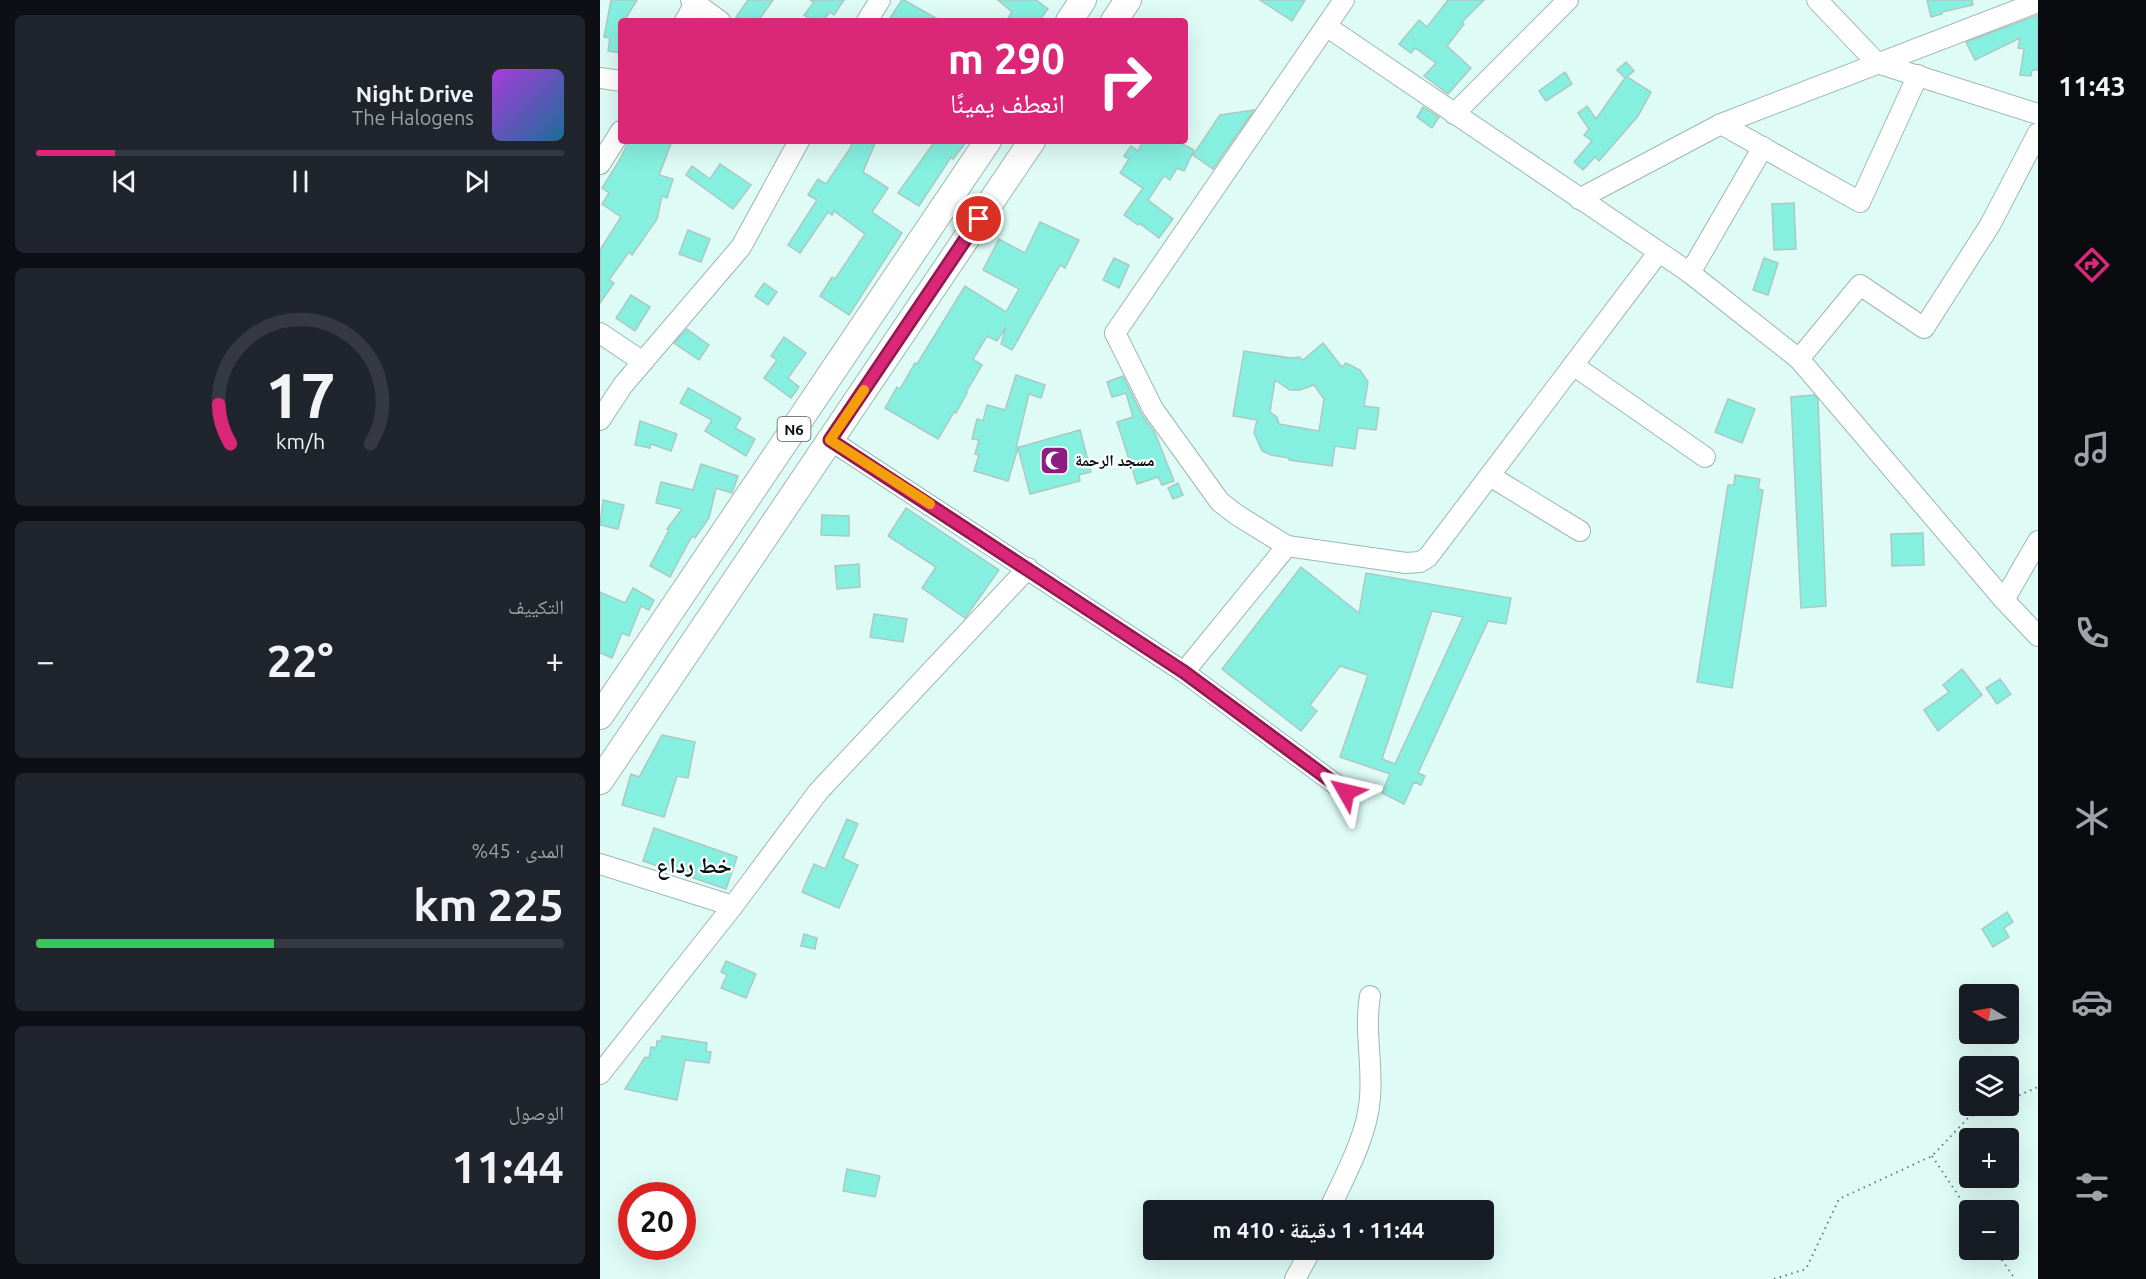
<!DOCTYPE html>
<html lang="ar">
<head>
<meta charset="utf-8">
<style>
  :root { --surface:#171b24; --page:#20242c; --text:#f1f3f6; --muted:#9ea1a6; --line:#363941; --accent:#db2777 }
  body { margin:0; font-family:Ubuntu,"Noto Naskh Arabic",sans-serif; background:var(--page); color:var(--text); direction:rtl; height:100vh; display:flex; flex-direction:column; font-size:22px; white-space:nowrap }
  * { box-sizing:border-box; margin:0 }
  p { font-size:20px; color:var(--muted) }
  .icon { flex:none; width:33px; height:33px; fill:none; stroke:currentColor; stroke-width:2; stroke-linecap:round; stroke-linejoin:round }
  .map { position:relative; flex:1; overflow:hidden; direction:ltr }
  .details { display:flex; flex-direction:column; gap:15px; padding:15px; background:#0d0f14; width:600px }
  .details>* { flex:none }
  .top-card { position:absolute; left:18px; top:18px; width:570px; height:126px; border-radius:6px; box-shadow:0 6px 24px #0002; direction:rtl; background:#db2777; color:#fff; overflow:hidden }
  .needle { width:39px; rotate:280deg }
  .controls { position:absolute; left:1359px; top:984px; display:grid; gap:12px }
  .controls a { display:grid; place-items:center; width:60px; height:60px; border-radius:6px; background:var(--surface); box-shadow:0 6px 24px #0002; font-size:30px }
  .speed { position:absolute; left:18px; top:1182px; display:flex; gap:12px; font-size:30px; font-weight:700; text-align:center }
  .speed>* { display:grid; place-content:center; width:78px; height:78px; border-radius:50%; background:var(--surface); box-shadow:0 6px 24px #0002; line-height:1 }
  .speed .limit { border:9px solid #d22; background:#fff; color:#111 }
  .pin { position:absolute; display:grid; place-items:center; width:51px; height:51px; color:#fff; margin:-26px; border:3px solid #fff; border-radius:50%; box-shadow:0 2px 6px #0007 }
  .me { position:absolute; width:66px; margin:-33px; rotate:307deg; stroke-linejoin:round; filter:drop-shadow(0 0 4px #0008) }
  .turn { display:flex; align-items:center; gap:21px; height:126px; padding:0 24px; font-size:27px }
  .turn .icon { width:78px; height:78px; stroke-width:2.5 }
  .turn b { display:block; font-size:42px; line-height:51px }
  .big { font-size:45px; font-weight:700; line-height:1.1 }
  .details .card { flex:1; display:flex; flex-direction:column; justify-content:center; gap:9px; min-width:0; padding:0 21px; border-radius:9px; background:var(--page) }
  .details .dial { align-items:center; gap:0 }
  .dial svg { height:156px; overflow:visible; fill:none; stroke:var(--line); stroke-width:7; stroke-linecap:round; text-anchor:middle }
  .dial text { fill:var(--text); stroke:none }
  .song { display:flex; align-items:center; gap:18px }
  .cover { width:72px; height:72px; border-radius:9px; background:linear-gradient(135deg,hsl(280 70% 55%),hsl(200 70% 35%)) }
  .played { height:6px; border-radius:3px; background:linear-gradient(90deg,var(--accent) 15%,var(--line) 15%) }
  .keys { display:flex; justify-content:space-around; direction:ltr }
  .heat { display:flex; justify-content:space-between; align-items:center; font-size:33px; direction:ltr }
  .charge { height:9px; border-radius:4px; background:linear-gradient(90deg,#34c759 45%,var(--line) 0) }
  .trip { position:absolute; left:543px; top:1200px; width:351px; height:60px; border-radius:6px; background:var(--surface); box-shadow:0 6px 24px #0002; font-weight:700; line-height:60px; text-align:center; direction:rtl }
  main { display:flex; flex:1; min-height:0 }
  .tab-bar { display:flex; flex-direction:column; width:108px; justify-content:space-around; align-items:center; background:#090b0e; color:var(--muted) }
  .tab-bar .icon { width:42px; height:42px }
  .tab-bar .current { color:var(--accent) }
  .tab-bar b { font-size:27px; color:var(--text) }
  .map>svg:first-child { display:block }
  .building { fill:#85f0e0; stroke:#acc8c3; stroke-width:1.5; fill-rule:evenodd }
  .lines { fill:none; stroke-linecap:round; stroke-linejoin:round }
  .minor-casing { stroke:#9cb8b3; stroke-width:22 }
  .major-casing { stroke:#9cb8b3; stroke-width:28 }
  .path { stroke:#6a7c79; stroke-width:2; stroke-dasharray:1.5 4.5; stroke-linecap:butt }
  .minor { stroke:#fff; stroke-width:20 }
  .major { stroke:#fff; stroke-width:26 }
  .route-casing { stroke:#8e194d; stroke-width:15 }
  .route { stroke:#db2777; stroke-width:10 }
  .slow { stroke:#f59e0b; stroke-width:10 }
  .labels { text-anchor:middle; dominant-baseline:central; stroke-width:4.5; stroke-linejoin:round; paint-order:stroke }
  .shield { fill:#fff; stroke:#525958; stroke-width:1.5 }
  .shield-label { font-size:15px; font-weight:bold; fill:#081210 }
  .poi-label { font-size:16px; font-weight:bold; fill:#081210; stroke:#fff; text-anchor:start }
  .district-label { font-size:22px; font-weight:bold; fill:#081210; stroke:#fff }
</style>
</head>
<body>
<main>
<nav class="tab-bar">
<b>11:43</b>
<svg class="icon current" aria-label="directions" viewBox="0 0 24 24"><path d="M12 3l9 9-9 9-9-9zM9 14v-3h6M13 9l2 2-2 2"/></svg>
<svg class="icon" aria-label="music" viewBox="0 0 24 24"><path d="M9 18V5l10-2v13"/><circle cx="6" cy="18" r="3"/><circle cx="16" cy="16" r="3"/></svg>
<svg class="icon" aria-label="phone" viewBox="0 0 24 24"><path d="M5 4h4l2 5-3 2q2 4 5 5l2-3 5 2v4C11 20 4 13 5 4z"/></svg>
<svg class="icon" aria-label="climate" viewBox="0 0 24 24"><path d="M12 3v18M4 7l16 10M4 17L20 7"/></svg>
<svg class="icon" aria-label="car" viewBox="0 0 24 24"><path d="M5 17H2v-5l4-1 3-4h7l3 4 3 1v5h-3M9 17h6M6 11h13"/><circle cx="7" cy="17" r="2"/><circle cx="17" cy="17" r="2"/></svg>
<svg class="icon" aria-label="filters" viewBox="0 0 24 24"><path d="M4 7h16M4 17h16"/><circle cx="9" cy="7" r="2"/><circle cx="15" cy="17" r="2"/></svg>
</nav>
<div class="map">
<svg width="1438" height="1279" viewBox="0 0 1438 1279">
  <rect width="100%" height="100%" fill="#defbf6"/>
  <!-- building -->
  <g class="building">
    <path d="M 11,0 L 37,0 L 24,21 L 21,21 L 21,53 L 8,51 L 10,38 L 4,37 Z"/>
    <path d="M 148,0 L 173,0 L 158,21 L 142,21 L 136,17 Z"/>
    <path d="M 210,0 L 244,0 L 234,15 L 230,12 L 223,21 L 212,21 L 204,15 L 214,2 Z"/>
    <path d="M 302,0 L 304,0 L 341,21 L 288,21 Z"/>
    <path d="M 398,0 L 436,0 L 448,9 L 439,21 L 406,21 L 412,12 Z"/>
    <path d="M 660,0 L 705,0 L 692,21 Z"/>
    <path d="M 848,0 L 884,0 L 862,22 L 864,24 L 847,46 L 871,68 L 848,94 L 824,76 L 836,63 L 815,48 L 811,53 L 799,44 L 819,20 L 827,27 Z"/>
    <path d="M 1327,0 L 1372,0 L 1373,5 L 1342,12 L 1342,14 L 1331,17 Z"/>
    <path d="M 1438,15 L 1438,70 L 1432,70 L 1431,76 L 1420,75 L 1424,49 L 1418,48 L 1420,38 L 1375,60 L 1366,42 Z"/>
    <path d="M 1026,62 L 1034,71 L 1027,77 L 1051,92 L 1038,116 L 999,161 L 995,157 L 983,170 L 974,162 L 992,141 L 984,135 L 989,129 L 978,113 L 987,106 L 996,119 L 1025,78 L 1017,70 Z"/>
    <path d="M 965,72 L 972,84 L 946,101 L 939,91 Z"/>
    <path d="M 823,107 L 839,117 L 832,128 L 817,117 Z"/>
    <path d="M 654,110 L 613,169 L 593,155 L 620,115 Z"/>
    <path d="M 29,141 L 72,141 L 59,175 L 73,179 L 67,198 L 62,196 L 57,219 L 32,255 L 29,252 L 9,280 L 14,283 L 0,303 L 0,250 L 21,217 L 2,204 L 9,193 L 2,188 L 19,161 Z"/>
    <path d="M 252,141 L 276,141 L 263,172 L 288,188 L 272,212 L 302,233 L 249,315 L 220,296 L 232,277 L 235,279 L 265,234 L 234,211 L 232,215 L 228,212 L 200,253 L 188,245 L 217,200 L 208,195 L 218,179 L 226,184 L 251,147 Z"/>
    <path d="M 335,141 L 367,141 L 353,159 L 351,157 L 319,206 L 298,193 Z"/>
    <path d="M 543,141 L 577,141 L 594,150 L 584,171 L 577,168 L 570,180 L 564,176 L 548,200 L 573,219 L 559,238 L 539,223 L 538,225 L 524,215 L 543,188 L 520,173 L 529,159 L 524,156 L 531,146 L 538,151 Z"/>
    <path d="M 120,164 L 151,185 L 133,209 L 86,175 L 92,166 L 110,179 Z"/>
    <path d="M 1194,203 L 1196,249 L 1174,250 L 1172,204 Z"/>
    <path d="M 440,222 L 479,240 L 465,268 L 460,265 L 412,350 L 401,344 L 406,327 L 397,341 L 387,336 L 373,359 L 382,365 L 366,392 L 367,393 L 356,413 L 354,412 L 338,439 L 285,408 L 297,387 L 300,389 L 315,363 L 317,364 L 365,286 L 406,312 L 419,289 L 383,270 L 399,239 L 425,253 Z"/>
    <path d="M 88,230 L 110,239 L 101,262 L 79,254 Z"/>
    <path d="M 514,258 L 529,265 L 519,288 L 503,280 Z"/>
    <path d="M 1164,258 L 1178,263 L 1168,295 L 1153,290 Z"/>
    <path d="M 164,283 L 177,292 L 168,305 L 155,296 Z"/>
    <path d="M 31,295 L 50,307 L 35,331 L 16,318 Z"/>
    <path d="M 87,329 L 109,345 L 99,360 L 74,343 Z"/>
    <path d="M 184,337 L 206,353 L 188,378 L 199,387 L 191,398 L 164,378 L 177,360 L 171,356 Z"/>
    <path d="M 723,343 L 742,367 L 746,363 L 760,370 L 768,382 L 764,406 L 779,408 L 776,430 L 758,428 L 755,449 L 735,446 L 732,466 L 689,460 L 689,458 L 671,455 L 662,451 L 654,433 L 657,420 L 633,416 L 644,351 L 691,358 L 699,357 L 703,360 ZM 675,380 L 690,390 L 700,390 L 714,385 L 724,399 L 719,431 L 679,424 L 677,417 L 670,412 Z"/>
    <path d="M 416,375 L 445,385 L 441,398 L 429,394 L 416,448 L 480,430 L 491,472 L 479,475 L 480,481 L 430,494 L 418,448 L 408,481 L 374,471 L 379,455 L 375,454 L 379,440 L 372,439 L 377,419 L 383,421 L 387,405 L 405,410 Z"/>
    <path d="M 523,376 L 542,415 L 555,433 L 574,481 L 562,485 L 558,477 L 537,484 L 517,422 L 533,417 L 526,393 L 512,397 L 507,382 Z"/>
    <path d="M 88,388 L 141,418 L 135,428 L 155,439 L 146,456 L 105,431 L 112,420 L 80,403 Z"/>
    <path d="M 1214,395 L 1218,399 L 1226,606 L 1201,608 L 1191,397 Z"/>
    <path d="M 1128,399 L 1155,409 L 1142,443 L 1115,432 Z"/>
    <path d="M 40,421 L 77,434 L 71,451 L 51,444 L 50,448 L 35,445 Z"/>
    <path d="M 101,464 L 138,476 L 132,493 L 116,488 L 109,518 L 95,538 L 92,536 L 70,577 L 50,566 L 69,530 L 67,529 L 82,509 L 56,503 L 61,482 L 93,490 Z"/>
    <path d="M 1135,475 L 1160,479 L 1158,489 L 1163,490 L 1132,688 L 1097,682 L 1128,485 L 1134,485 Z"/>
    <path d="M 578,483 L 583,495 L 573,499 L 568,488 Z"/>
    <path d="M 3,500 L 24,505 L 18,529 L 0,525 Z"/>
    <path d="M 306,508 L 399,570 L 365,618 L 322,588 L 336,567 L 288,536 Z"/>
    <path d="M 222,515 L 249,516 L 249,536 L 221,535 Z"/>
    <path d="M 1323,533 L 1324,565 L 1292,566 L 1291,534 Z"/>
    <path d="M 259,564 L 260,587 L 237,589 L 235,566 Z"/>
    <path d="M 701,567 L 759,613 L 766,573 L 911,598 L 906,624 L 888,621 L 818,773 L 825,776 L 821,785 L 814,782 L 804,804 L 782,793 L 790,774 L 740,757 L 768,675 L 740,666 L 710,705 L 717,711 L 701,731 L 622,669 ZM 832,611 L 863,617 L 795,764 L 782,759 Z"/>
    <path d="M 33,588 L 54,600 L 49,610 L 41,606 L 29,636 L 22,633 L 12,658 L 0,653 L 0,592 L 25,603 Z"/>
    <path d="M 274,614 L 307,619 L 303,642 L 270,637 Z"/>
    <path d="M 1362,669 L 1382,695 L 1338,731 L 1324,710 L 1349,692 L 1343,685 Z"/>
    <path d="M 1400,679 L 1411,694 L 1397,704 L 1386,688 Z"/>
    <path d="M 62,735 L 95,742 L 88,778 L 77,776 L 64,817 L 22,805 L 31,774 L 39,777 Z"/>
    <path d="M 247,819 L 258,824 L 243,858 L 258,865 L 239,908 L 202,892 L 214,864 L 225,869 Z"/>
    <path d="M 54,828 L 137,857 L 126,889 L 43,861 Z"/>
    <path d="M 1407,912 L 1413,922 L 1404,928 L 1409,937 L 1393,947 L 1382,929 Z"/>
    <path d="M 204,934 L 217,938 L 215,949 L 201,946 Z"/>
    <path d="M 126,961 L 156,974 L 146,998 L 121,988 L 127,975 L 121,972 Z"/>
    <path d="M 62,1036 L 107,1043 L 106,1051 L 111,1052 L 109,1063 L 85,1060 L 77,1100 L 25,1089 L 45,1057 L 49,1058 L 51,1047 L 56,1048 L 57,1041 L 61,1041 Z"/>
    <path d="M 247,1169 L 280,1176 L 275,1197 L 243,1191 Z"/>
  </g>
  <g class="lines">
    <defs>
      <g id="minor">
        <path d="M 91,0 L 120,21"/>
        <path d="M 1217,0 L 1277,63 L 1438,114"/>
        <path d="M 85,21 L 97,0"/>
        <path d="M 267,21 L 280,0"/>
        <path d="M 726,26 L 1090,273 L 1199,359 L 1404,600 L 1438,636"/>
        <path d="M 0,78 L 21,81"/>
        <path d="M 854,114 L 968,0"/>
        <path d="M 1121,124 L 1260,202 L 1318,75"/>
        <path d="M 0,164 L 21,131"/>
        <path d="M 979,199 L 1121,124 L 1438,2"/>
        <path d="M 1090,273 L 1163,147"/>
        <path d="M 0,333 L 43,362"/>
        <path d="M 1199,359 L 1260,285 L 1324,328 L 1390,225 L 1438,133"/>
        <path d="M 973,365 L 1105,457"/>
        <path d="M 0,420 L 23,385 L 141,247 L 199,141"/>
        <path d="M 230,440 L 584,672 L 746,792"/>
        <path d="M 890,476 L 980,531"/>
        <path d="M 687,546 L 637,515 L 620,502 L 553,409 L 515,333 L 744,0"/>
        <path d="M 1404,600 L 1438,541"/>
        <path d="M 584,672 L 687,546 L 806,563 L 820,562 L 828,557 L 1058,253"/>
        <path d="M 0,864 L 133,906"/>
        <path d="M 0,1074 L 133,906 L 218,792 L 428,568"/>
        <path d="M 729,1210 C 745,1175 767,1137 770,1098 C 773,1064 764,1030 770,996"/>
        <path d="M 695,1279 L 711,1250"/>
      </g>
      <g id="major">
        <path d="M 469,21 L 483,0"/>
        <path d="M 514,21 L 528,0"/>
        <path d="M 0,716 L 388,141"/>
        <path d="M 0,781 L 432,141"/>
      </g>
    </defs>
    <!-- minor casing -->
    <use href="#minor" class="minor-casing"/>
    <!-- major casing -->
    <use href="#major" class="major-casing"/>
    <!-- path -->
    <g class="path">
      <path d="M 1408,1100 L 1438,1087"/>
      <path d="M 1332,1156 L 1370,1213"/>
      <path d="M 1395,1250 L 1415,1279"/>
      <path d="M 1174,1279 L 1206,1269 L 1239,1199 L 1332,1156 L 1369,1117 L 1396,1106"/>
    </g>
    <!-- minor -->
    <use href="#minor" class="minor"/>
    <!-- major -->
    <use href="#major" class="major"/>
  </g>
  <g class="lines">
    <defs>
      <path id="route" d="M 379,219 L 230,440 L 584,672 L 746,792"/>
    </defs>
    <!-- route casing -->
    <use href="#route" class="route-casing"/>
    <!-- route -->
    <use href="#route" class="route"/>
    <!-- slow -->
    <path class="slow" d="M 264,390 L 230,440 L 330,504"/>
  </g>
  <!-- icons -->
  <defs>
    <symbol id="mosque-square" viewBox="-11 -11 22 22"><rect x="-9" y="-9" width="18" height="18" rx="4" fill="#8d1e81" stroke="#fff"/><path d="M3.5-4.9A6 6 0 1 0 3.5 4.9A5 5 0 1 1 3.5-4.9Z" fill="#fff"/></symbol>
  </defs>
  <g fill-rule="evenodd">
    <use href="#mosque-square" x="438" y="444" width="33" height="33"/>
  </g>
  <g class="labels">
    <!-- shield labels -->
    <rect class="shield" x="177.5" y="417" width="33" height="24" rx="4.5"/>
    <g class="shield-label">
      <text x="194" y="429">N6</text>
    </g>
    <!-- poi labels -->
    <g class="poi-label">
      <text x="475" y="460">مسجد الرحمة</text>
    </g>
    <!-- district labels -->
    <g class="district-label">
      <text x="94" y="864">خط رداع</text>
    </g>
  </g>
</svg>
<div class="controls">
<a><svg class="needle" viewBox="-14 -14 28 28"><path d="M0-13l5 13h-10z" fill="#e53935"/><path d="M0 13l5-13h-10z" fill="#9ea1a6"/></svg></a>
<a><svg class="icon" aria-label="layers" viewBox="0 0 24 24"><path d="M12 4l9 5-9 5-9-5zM3 14l9 5 9-5"/></svg></a>
<a>+</a>
<a>−</a>
</div>
<div class="speed"><div class="limit">20</div></div>
<div class="pin" style="left:379px;top:219px;background:#d93025"><svg class="icon" aria-label="arrive" viewBox="0 0 24 24"><path d="M6 21V4h12l-3 4 3 4H6"/></svg></div>
<svg class="me" style="left:746px;top:792px" viewBox="-20 -20 40 40"><path d="M0-17L14 15 0 8-14 15z" fill="#db2777" stroke="#fff" stroke-width="4"/></svg>
<div class="trip">11:44 · 1 دقيقة · 410 m</div>
<div class="top-card">
<div class="turn"><svg class="icon" aria-label="right" viewBox="0 0 24 24"><path d="M7 20v-9h11M14 6l5 5-5 5"/></svg><div><b>290 m</b>انعطف يمينًا</div></div>
</div>
</div>
<section class="details">
<div class="card">
<div class="song"><i class="cover"></i><div><b>Night Drive</b><p>The Halogens</p></div></div>
<div class="played"></div>
<div class="keys"><svg class="icon" aria-label="previous" viewBox="0 0 24 24"><path d="M18 5L8 12l10 7zM5 5v14"/></svg><svg class="icon" aria-label="pause" viewBox="0 0 24 24"><path d="M8 5v14M16 5v14"/></svg><svg class="icon" aria-label="next" viewBox="0 0 24 24"><path d="M6 5l10 7-10 7zM19 5v14"/></svg></div>
</div>
<div class="card dial"><svg viewBox="0 0 100 80">
<path d="M14 69A42 42 0 1 1 86 69"/>
<path d="M14 69A42 42 0 0 1 8 49" stroke="#db2777"/>
<text x="50" y="56" font-size="32" font-weight="700">17</text>
<text x="50" y="72" font-size="11">km/h</text>
</svg></div>
<div class="card"><p>التكييف</p>
<div class="heat"><a>−</a><b class="big">22°</b><a>+</a></div>
</div>
<div class="card"><p>المدى · 45%</p><b class="big">225 km</b><div class="charge"></div></div>
<div class="card"><p>الوصول</p><b class="big">11:44</b></div>
</section>
</main>
</body>
</html>
